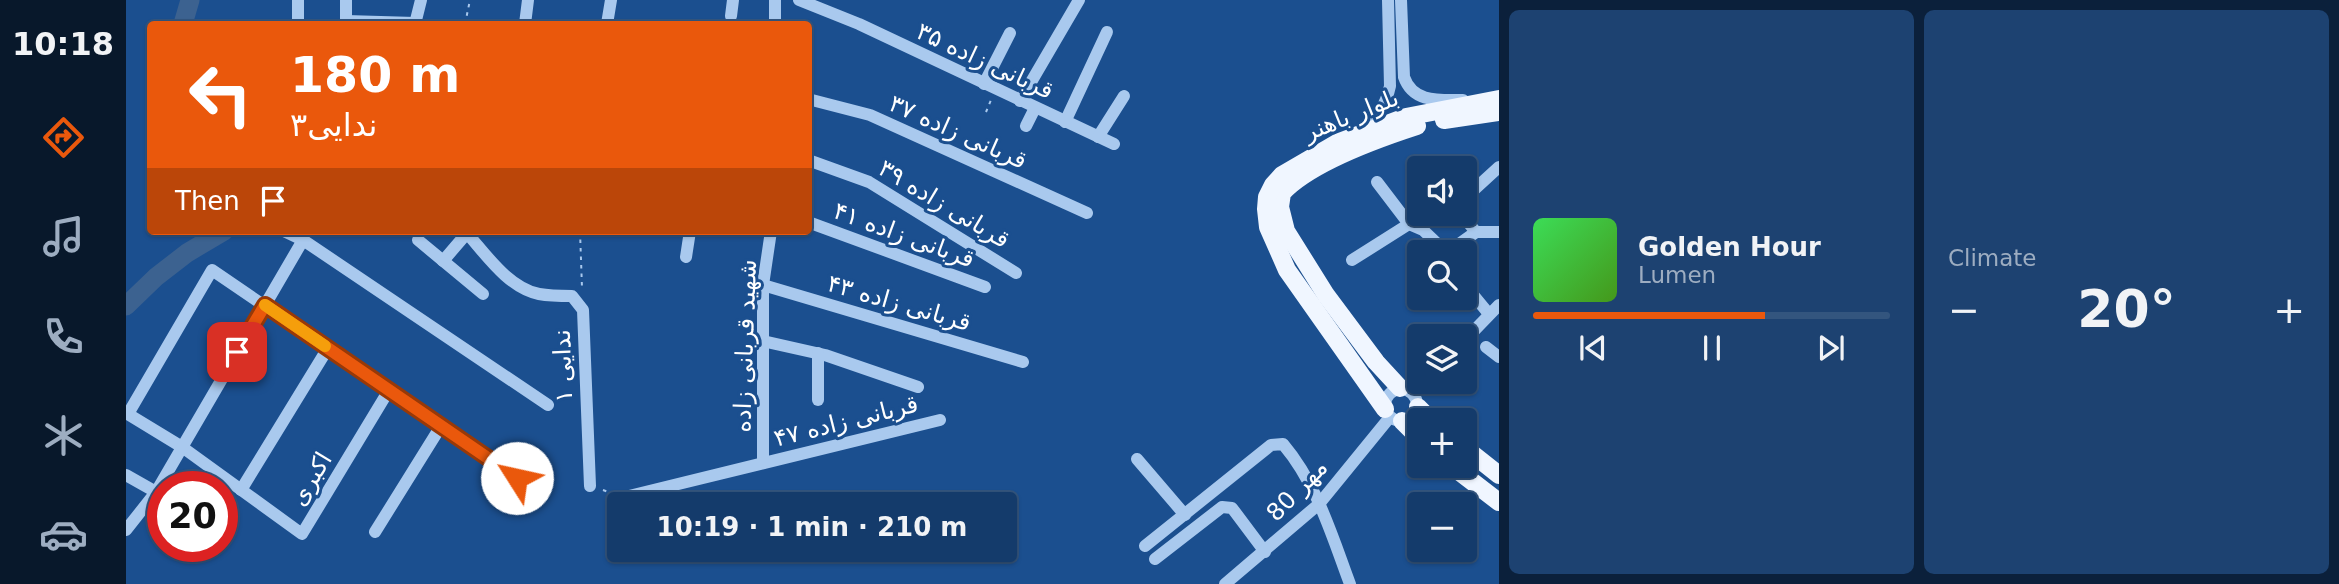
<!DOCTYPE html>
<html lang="en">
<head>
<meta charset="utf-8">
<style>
  :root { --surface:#143b6b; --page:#1d4271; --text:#f1f3f6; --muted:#9dadc1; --line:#33557e; --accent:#ea580c }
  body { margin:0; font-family:"DejaVu Sans","Noto Sans Arabic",sans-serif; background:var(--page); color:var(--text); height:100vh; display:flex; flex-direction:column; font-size:26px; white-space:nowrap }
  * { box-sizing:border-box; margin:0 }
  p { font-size:23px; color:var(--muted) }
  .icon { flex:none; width:38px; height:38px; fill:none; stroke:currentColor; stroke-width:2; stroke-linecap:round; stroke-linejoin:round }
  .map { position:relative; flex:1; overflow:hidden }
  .details { display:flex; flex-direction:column; gap:10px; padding:10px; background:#0b203b; width:840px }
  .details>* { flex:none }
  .top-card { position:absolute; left:21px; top:21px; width:665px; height:214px; border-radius:7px; box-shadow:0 2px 5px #0004,0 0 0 2px var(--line); background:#ea580c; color:#fff; overflow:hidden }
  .tools { position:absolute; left:1281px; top:156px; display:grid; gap:14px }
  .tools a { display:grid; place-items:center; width:70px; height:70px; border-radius:7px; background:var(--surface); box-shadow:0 2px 5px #0004,0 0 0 2px var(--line); font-size:35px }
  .speed { position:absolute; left:21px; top:471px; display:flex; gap:14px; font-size:35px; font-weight:700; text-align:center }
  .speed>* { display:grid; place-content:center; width:91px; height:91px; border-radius:50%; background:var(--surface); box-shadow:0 2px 5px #0004,0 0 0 2px var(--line); line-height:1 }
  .speed .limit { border:10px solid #d22; background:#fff; color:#111 }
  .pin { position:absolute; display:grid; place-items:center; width:60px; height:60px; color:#fff; margin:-30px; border-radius:14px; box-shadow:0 4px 10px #0006 }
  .me { position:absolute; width:77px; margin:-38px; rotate:305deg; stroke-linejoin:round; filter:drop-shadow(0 0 5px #0008) }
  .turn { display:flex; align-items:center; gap:24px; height:147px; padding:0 28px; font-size:32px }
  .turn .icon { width:91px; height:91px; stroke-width:2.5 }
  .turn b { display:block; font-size:49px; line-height:60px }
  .then { display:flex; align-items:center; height:66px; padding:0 28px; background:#0003; gap:14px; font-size:26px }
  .big { font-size:52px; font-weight:700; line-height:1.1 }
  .details .card { flex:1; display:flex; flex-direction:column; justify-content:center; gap:10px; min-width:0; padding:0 24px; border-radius:10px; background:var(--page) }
  .song { display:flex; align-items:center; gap:21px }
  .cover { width:84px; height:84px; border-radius:10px; background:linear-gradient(135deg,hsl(130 70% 55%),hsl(100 70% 35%)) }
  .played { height:7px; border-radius:4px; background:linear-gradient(90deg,var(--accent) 65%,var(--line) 65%) }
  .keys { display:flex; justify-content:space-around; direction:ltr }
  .heat { display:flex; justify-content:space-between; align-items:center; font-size:38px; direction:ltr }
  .details .tiles { flex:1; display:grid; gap:10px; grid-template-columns:repeat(2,1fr) }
  .trip { position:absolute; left:481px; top:492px; width:410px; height:70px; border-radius:7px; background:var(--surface); box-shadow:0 2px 5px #0004,0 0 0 2px var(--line); font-weight:700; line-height:70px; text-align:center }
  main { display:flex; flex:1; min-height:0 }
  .menu { display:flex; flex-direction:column; width:126px; justify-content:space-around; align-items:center; background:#08182b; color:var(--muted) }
  .menu .icon { width:49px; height:49px }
  .menu .active { color:var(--accent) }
  .menu b { font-size:32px; color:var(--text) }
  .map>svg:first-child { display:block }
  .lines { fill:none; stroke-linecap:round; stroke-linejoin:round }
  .river { stroke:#3c6290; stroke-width:19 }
  .path { stroke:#a9c9ee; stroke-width:2; stroke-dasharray:3.5 5; stroke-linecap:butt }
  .minor { stroke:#a9c9ee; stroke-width:12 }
  .major { stroke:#f0f6ff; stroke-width:18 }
  .route-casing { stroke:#983908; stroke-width:18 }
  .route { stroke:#ea580c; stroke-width:12 }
  .slow { stroke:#f59e0b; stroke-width:12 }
  .labels { text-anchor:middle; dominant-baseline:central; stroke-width:6; stroke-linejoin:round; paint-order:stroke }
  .street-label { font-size:24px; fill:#fff; stroke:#1b4f8f }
</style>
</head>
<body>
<main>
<nav class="menu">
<b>10:18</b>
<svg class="icon active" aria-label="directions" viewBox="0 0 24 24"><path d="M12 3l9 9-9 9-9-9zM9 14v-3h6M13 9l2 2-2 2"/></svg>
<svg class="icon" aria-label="music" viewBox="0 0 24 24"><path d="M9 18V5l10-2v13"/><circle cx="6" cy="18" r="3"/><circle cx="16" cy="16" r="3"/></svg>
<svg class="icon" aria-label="phone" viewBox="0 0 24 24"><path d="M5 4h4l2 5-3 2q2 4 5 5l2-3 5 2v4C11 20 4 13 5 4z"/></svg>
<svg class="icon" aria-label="climate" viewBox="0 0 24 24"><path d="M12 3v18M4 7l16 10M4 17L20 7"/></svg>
<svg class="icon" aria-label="car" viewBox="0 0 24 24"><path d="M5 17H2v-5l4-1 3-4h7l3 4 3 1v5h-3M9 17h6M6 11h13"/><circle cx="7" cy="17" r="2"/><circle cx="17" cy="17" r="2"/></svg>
</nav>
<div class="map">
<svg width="1373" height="584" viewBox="0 0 1373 584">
  <rect width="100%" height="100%" fill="#1b4f8f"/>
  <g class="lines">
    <!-- river -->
    <g class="river">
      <path d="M 57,24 L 64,0"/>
      <path d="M 0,306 L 30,277 L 61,253 L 98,231"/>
    </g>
    <!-- path -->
    <g class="path">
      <path d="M 339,24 L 344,0"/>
      <path d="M 843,64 L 854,45"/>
      <path d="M 860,112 L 865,100"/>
      <path d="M 454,231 L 456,288"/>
      <path d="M 477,490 L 488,494"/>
    </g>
    <!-- minor -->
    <g class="minor">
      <path d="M 172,0 L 172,24"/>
      <path d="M 220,0 L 220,24"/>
      <path d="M 673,0 L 733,24 L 988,144"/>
      <path d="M 1275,0 L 1278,77 C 1287,103 1313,100 1337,100"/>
      <path d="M 605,16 L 607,0"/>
      <path d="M 220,21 L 289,23"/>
      <path d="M 289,24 L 295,0"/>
      <path d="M 399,24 L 402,0"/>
      <path d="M 481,24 L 485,0"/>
      <path d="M 649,24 L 649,0"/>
      <path d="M 858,84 L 884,33"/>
      <path d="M 682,99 L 744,115 L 961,213"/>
      <path d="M 894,101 L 953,0"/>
      <path d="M 939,122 L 981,32"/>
      <path d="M 900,126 L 909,108"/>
      <path d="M 1237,131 C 1251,118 1260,105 1264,86 L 1262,0"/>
      <path d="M 972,137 L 998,96"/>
      <path d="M 682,160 L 743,182 L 890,273"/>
      <path d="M 1251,182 L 1283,224 L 1297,230 L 1320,252"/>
      <path d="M 1339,198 L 1373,167"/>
      <path d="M 1335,214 L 1350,232"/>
      <path d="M 682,222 L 859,287"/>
      <path d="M 158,231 L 177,240 L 422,405"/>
      <path d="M 339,231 C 359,253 382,288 413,294 C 424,296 435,296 446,296 L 457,310 L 464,486"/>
      <path d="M 292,240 L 357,294"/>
      <path d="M 1322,252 L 1350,232 L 1373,232"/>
      <path d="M 560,257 L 564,231"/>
      <path d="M 1226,260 L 1283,224"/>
      <path d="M 317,261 L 341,233"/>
      <path d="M 637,285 L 897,362"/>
      <path d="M 1339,285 L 1363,314"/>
      <path d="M 1339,340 L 1373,305"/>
      <path d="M 637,341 L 699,355 L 792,387"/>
      <path d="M 1360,347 L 1373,357"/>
      <circle cx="1275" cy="405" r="16"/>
      <path d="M 1288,394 L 1299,382"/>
      <path d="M 692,400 L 692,353"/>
      <path d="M 0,413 L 56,447 L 176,534 L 263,390"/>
      <path d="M 2,414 L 86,270 L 391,478"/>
      <path d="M 1011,459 L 1059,515"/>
      <path d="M 637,463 L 637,285 L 645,231"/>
      <path d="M 0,475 L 30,492"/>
      <path d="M 115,490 L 202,348"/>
      <path d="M 499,497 L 814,420"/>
      <path d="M 0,530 L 30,492 L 177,240 L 177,231"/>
      <path d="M 249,532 L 315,426"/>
      <path d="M 1019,546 L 1145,445 L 1157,444 C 1191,484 1206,536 1224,584"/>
      <path d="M 1029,559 L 1096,507 L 1106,508 L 1139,552"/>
      <path d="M 1099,584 L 1193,504 L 1264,417"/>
    </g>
    <!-- major -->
    <g class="major">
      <path d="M 1318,120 L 1373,112"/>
      <path d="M 1274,388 L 1250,362 L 1200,295 L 1160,231 L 1154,207 L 1156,193 C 1184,163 1251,139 1291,126"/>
      <path d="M 1292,407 L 1305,420"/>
      <path d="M 1259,409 L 1161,270 L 1142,227 L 1140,209 L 1141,197 L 1147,185 L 1156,175 L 1211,143 L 1280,117 L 1373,99"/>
      <path d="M 1276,421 L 1293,438"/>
      <path d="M 1339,448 L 1373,475"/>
      <path d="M 1326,466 L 1373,502"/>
    </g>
  </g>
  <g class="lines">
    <defs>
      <path id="route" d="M 111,352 L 139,305 L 391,478"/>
    </defs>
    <!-- route casing -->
    <use href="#route" class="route-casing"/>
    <!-- route -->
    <use href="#route" class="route"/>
    <!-- slow -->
    <path class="slow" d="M 139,305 L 199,346"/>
  </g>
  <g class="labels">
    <!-- street labels -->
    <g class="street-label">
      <text transform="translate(859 61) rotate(25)">قربانی زاده ۳۵</text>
      <text transform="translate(1225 115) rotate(-22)">بلوار باهنر</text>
      <text transform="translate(832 132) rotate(24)">قربانی زاده ۳۷</text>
      <text transform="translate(818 204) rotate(31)">قربانی زاده ۳۹</text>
      <text transform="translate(778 235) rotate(20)">قربانی زاده ۴۱</text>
      <text transform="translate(773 303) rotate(16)">قربانی زاده ۴۳</text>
      <text transform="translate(619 346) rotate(-88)">شهید قربانی زاده</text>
      <text transform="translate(437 366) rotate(-92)">ندایی ۱</text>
      <text transform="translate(720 421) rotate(-14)">قربانی زاده ۴۷</text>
      <text transform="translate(185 479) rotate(-59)">اکبری</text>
      <text transform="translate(1171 490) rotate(-46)">مهر 80</text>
    </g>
  </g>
</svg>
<div class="tools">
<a><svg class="icon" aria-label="sound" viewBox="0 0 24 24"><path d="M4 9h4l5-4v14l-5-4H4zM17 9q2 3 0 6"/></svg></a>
<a><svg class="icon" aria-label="search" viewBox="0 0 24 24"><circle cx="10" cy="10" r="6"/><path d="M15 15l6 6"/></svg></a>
<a><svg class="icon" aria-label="layers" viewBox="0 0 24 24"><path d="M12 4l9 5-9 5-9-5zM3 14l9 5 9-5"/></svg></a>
<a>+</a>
<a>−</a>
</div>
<div class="speed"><div class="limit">20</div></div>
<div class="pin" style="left:111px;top:352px;background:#d93025"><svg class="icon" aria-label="arrive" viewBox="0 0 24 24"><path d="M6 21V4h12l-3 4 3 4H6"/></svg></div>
<svg class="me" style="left:391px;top:478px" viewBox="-20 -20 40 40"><circle r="19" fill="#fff"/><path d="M0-13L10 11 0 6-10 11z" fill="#ea580c"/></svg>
<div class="trip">10:19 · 1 min · 210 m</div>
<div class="top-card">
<div class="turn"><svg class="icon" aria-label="left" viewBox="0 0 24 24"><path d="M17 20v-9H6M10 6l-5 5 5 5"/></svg><div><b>180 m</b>ندایی۳</div></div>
<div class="then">Then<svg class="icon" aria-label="arrive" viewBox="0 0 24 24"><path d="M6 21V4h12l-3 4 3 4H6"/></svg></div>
</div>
</div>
<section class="details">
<div class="tiles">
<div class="card">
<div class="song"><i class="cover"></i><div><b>Golden Hour</b><p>Lumen</p></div></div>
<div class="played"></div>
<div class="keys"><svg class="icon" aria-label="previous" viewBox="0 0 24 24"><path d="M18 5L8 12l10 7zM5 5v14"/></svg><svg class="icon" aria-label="pause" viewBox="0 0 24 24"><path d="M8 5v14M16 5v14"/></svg><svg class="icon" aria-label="next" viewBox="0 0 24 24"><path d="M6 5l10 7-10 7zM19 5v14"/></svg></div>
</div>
<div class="card"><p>Climate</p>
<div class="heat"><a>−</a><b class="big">20°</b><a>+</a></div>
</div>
</div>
</section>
</main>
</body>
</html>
